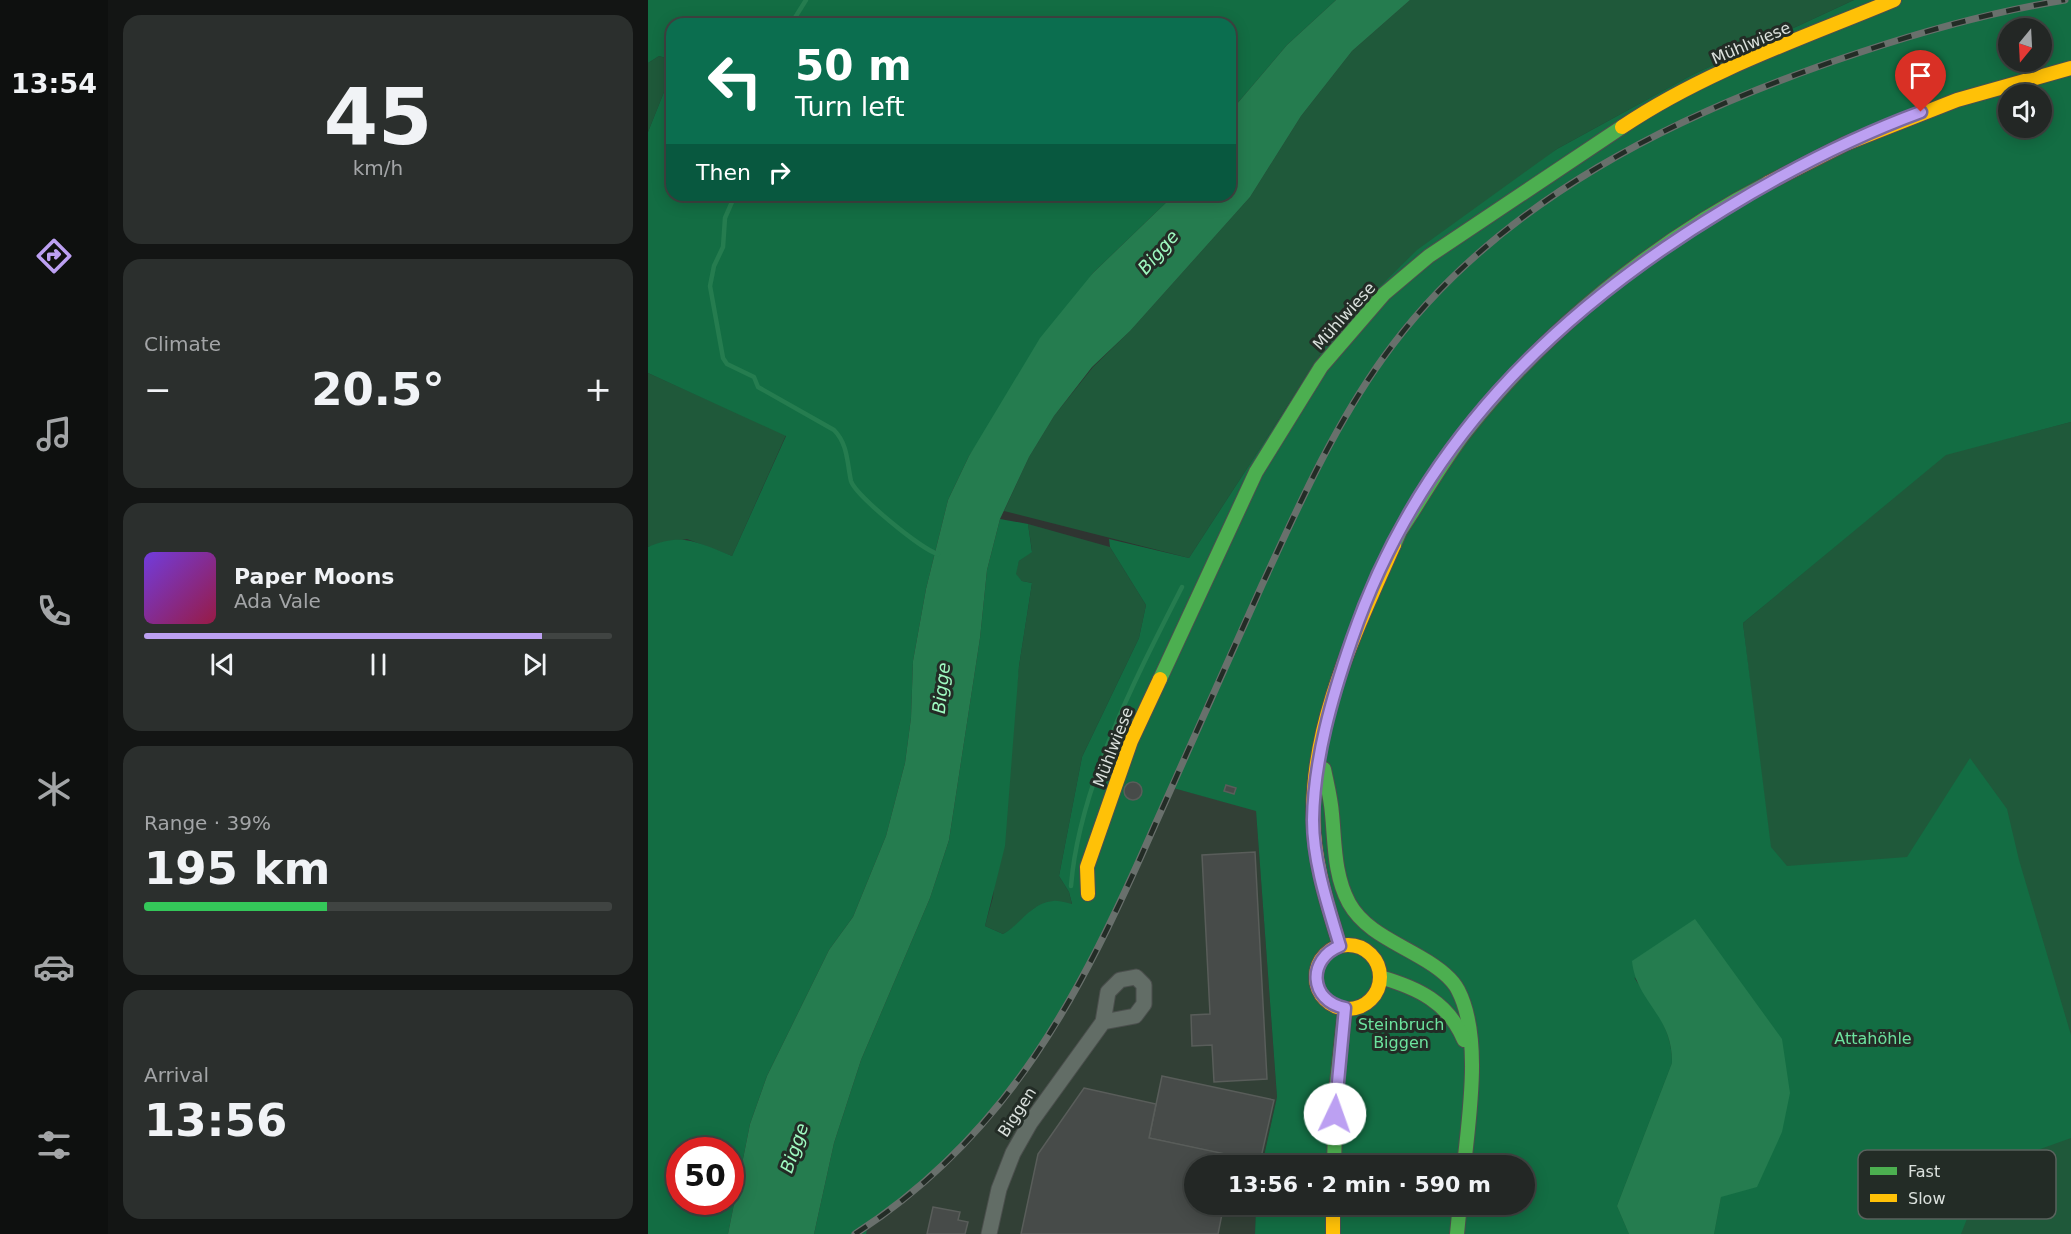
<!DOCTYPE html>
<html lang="en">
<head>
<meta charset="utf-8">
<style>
  :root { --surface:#232725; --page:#2b2f2d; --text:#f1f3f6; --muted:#a3a5a7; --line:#404442; --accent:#bca0f2 }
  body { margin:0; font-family:"DejaVu Sans",sans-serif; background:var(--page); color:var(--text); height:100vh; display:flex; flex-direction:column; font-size:22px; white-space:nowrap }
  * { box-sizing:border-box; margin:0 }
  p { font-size:20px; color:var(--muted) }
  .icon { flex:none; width:33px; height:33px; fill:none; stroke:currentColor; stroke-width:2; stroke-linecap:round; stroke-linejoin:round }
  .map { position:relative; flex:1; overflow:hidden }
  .sheet { display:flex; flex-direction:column; gap:15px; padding:15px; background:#131514; width:540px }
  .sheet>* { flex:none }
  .top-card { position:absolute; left:18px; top:18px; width:570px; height:183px; border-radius:18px; box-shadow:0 3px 15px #0003,0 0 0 2px var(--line); background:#0b6e4f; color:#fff; overflow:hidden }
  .needle { width:39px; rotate:198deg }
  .buttons { position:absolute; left:1350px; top:18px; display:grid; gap:12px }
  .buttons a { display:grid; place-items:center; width:54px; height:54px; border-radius:50%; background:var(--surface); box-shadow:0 3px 15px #0003,0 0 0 2px var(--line); font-size:30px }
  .speed { position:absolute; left:18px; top:1137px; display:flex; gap:12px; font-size:30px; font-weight:700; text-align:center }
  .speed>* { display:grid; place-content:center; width:78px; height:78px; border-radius:50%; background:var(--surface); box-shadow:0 3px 15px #0003,0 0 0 2px var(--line); line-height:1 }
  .speed .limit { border:9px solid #d22; background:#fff; color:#111 }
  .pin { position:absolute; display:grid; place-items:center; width:51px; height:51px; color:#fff; margin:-62px -26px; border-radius:50% 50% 50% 0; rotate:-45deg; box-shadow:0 0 6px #0007 }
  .pin .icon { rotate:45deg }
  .me { position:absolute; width:66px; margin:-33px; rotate:3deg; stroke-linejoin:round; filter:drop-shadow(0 0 4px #0008) }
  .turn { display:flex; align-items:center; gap:21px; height:126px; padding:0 30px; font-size:27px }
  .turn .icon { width:78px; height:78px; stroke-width:2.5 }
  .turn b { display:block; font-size:42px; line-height:51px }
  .then { display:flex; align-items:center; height:57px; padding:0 30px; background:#0003; gap:12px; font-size:22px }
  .big { font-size:45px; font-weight:800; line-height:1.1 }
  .sheet .widget { flex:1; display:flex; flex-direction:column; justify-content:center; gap:9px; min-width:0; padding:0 21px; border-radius:18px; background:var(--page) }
  .sheet .dial { align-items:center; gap:0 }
  .dial b { font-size:78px; line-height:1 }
  .song { display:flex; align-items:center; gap:18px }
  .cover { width:72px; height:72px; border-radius:9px; background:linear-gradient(135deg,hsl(260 70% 55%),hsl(340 70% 35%)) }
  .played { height:6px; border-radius:3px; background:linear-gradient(90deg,var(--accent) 85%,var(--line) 85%) }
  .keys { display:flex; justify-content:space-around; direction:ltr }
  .heat { display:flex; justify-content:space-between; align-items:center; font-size:33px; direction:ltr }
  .charge { height:9px; border-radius:4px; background:linear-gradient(90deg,#34c759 39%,var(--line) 0) }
  .trip { position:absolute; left:536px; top:1155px; width:351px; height:60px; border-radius:30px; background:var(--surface); box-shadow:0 3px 15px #0003,0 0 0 2px var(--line); font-weight:800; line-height:60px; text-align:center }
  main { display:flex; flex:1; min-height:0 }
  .tab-bar { display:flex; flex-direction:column; width:108px; justify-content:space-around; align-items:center; background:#0e100f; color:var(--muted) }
  .tab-bar .icon { width:42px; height:42px }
  .tab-bar .current { color:var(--accent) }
  .tab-bar b { font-size:27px; color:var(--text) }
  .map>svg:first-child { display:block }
  .built { fill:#324036 }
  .green { fill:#1f593a }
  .forest { fill:#136d43; fill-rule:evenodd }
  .water { fill:#257c4f }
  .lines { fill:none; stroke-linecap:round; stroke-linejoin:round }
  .stream { stroke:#257c4f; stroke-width:4.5 }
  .building { fill:#474b49; stroke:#595d5a; stroke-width:1.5 }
  .street-casing { stroke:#4b4f4d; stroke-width:17 }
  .fast-casing { stroke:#4b4f4d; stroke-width:16 }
  .slow-casing { stroke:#4b4f4d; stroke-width:16 }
  .street { stroke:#626d66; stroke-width:15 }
  .fast { stroke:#4caf50; stroke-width:14 }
  .slow { stroke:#ffc107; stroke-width:14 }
  .rail-casing { stroke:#69706c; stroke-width:7 }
  .rail { stroke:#232c26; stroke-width:4.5; stroke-dasharray:14; stroke-linecap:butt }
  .route-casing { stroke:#7a689d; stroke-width:15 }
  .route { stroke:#bca0f2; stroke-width:10 }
  .labels { text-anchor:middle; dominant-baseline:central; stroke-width:6; stroke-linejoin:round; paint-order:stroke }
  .street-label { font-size:16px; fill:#dbe1dd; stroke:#232c26 }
  .park-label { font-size:16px; fill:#6ce39e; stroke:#232c26 }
  .water-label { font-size:18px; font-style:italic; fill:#9ffac1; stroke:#232c26 }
  .key { fill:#232c26; stroke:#5a625d; stroke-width:1.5 }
  .key-label { font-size:16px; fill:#dbe1dd }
</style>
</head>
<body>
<main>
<nav class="tab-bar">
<b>13:54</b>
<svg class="icon current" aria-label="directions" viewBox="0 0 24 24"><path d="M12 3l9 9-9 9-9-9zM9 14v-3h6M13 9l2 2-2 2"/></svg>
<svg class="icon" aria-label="music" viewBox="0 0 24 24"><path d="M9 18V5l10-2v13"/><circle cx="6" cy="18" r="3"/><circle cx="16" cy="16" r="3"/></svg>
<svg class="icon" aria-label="phone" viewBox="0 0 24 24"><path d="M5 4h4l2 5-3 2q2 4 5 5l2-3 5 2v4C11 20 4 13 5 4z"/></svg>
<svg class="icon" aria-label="climate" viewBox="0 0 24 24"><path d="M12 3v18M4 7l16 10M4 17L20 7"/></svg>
<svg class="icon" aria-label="car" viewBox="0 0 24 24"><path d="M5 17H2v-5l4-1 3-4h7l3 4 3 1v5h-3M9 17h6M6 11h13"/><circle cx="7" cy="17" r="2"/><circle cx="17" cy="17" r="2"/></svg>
<svg class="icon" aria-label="filters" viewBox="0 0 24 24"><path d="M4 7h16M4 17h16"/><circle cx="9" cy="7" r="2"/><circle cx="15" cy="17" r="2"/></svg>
</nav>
<section class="sheet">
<div class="widget dial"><b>45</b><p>km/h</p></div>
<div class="widget"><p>Climate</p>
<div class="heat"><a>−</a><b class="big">20.5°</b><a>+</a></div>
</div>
<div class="widget">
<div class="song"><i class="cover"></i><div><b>Paper Moons</b><p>Ada Vale</p></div></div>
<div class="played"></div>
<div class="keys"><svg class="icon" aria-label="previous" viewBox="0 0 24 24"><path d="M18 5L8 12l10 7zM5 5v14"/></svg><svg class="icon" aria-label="pause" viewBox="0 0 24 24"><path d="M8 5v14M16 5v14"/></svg><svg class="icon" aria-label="next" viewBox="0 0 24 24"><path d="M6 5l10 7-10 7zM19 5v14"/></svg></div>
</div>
<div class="widget"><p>Range · 39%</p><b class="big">195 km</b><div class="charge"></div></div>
<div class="widget"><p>Arrival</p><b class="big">13:56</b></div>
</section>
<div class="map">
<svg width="1423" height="1234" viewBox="0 0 1423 1234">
  <rect width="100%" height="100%" fill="#2f3431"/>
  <!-- built -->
  <path class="built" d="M 525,788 L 608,810 L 629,1097 L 614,1165 L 546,1166 L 546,1204 L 608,1205 L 607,1234 L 218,1234 L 219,1226 L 277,1180 L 330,1129 L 359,1095 L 422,1004 L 461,929 Z"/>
  <!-- green -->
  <g class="green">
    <path d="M 762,0 L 1206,0 L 1044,75 L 909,149 L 690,328 L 541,558 L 356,511 L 381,457 L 406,416 L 445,367 L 482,331 L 602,197 L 653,116 L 704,51 Z"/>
    <path d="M 11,56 L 24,60 L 24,72 L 0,132 L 0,63 Z"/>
    <path d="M 0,373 L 138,435 L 84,556 L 39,539 L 0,547 Z"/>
    <path d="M 1423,422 L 1423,1234 L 894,1234 L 1107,726 L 1095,623 L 1298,454 Z"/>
    <path d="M 380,524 L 462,547 L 498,605 L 491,638 L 434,757 L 411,876 L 421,892 L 424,905 C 382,895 385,918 355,934 L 337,926 L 345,897 L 371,666 L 384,583 L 374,581 L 367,574 L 371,561 L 384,551 Z"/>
  </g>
  <!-- forest -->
  <g class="forest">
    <path d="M 0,0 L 688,0 L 639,45 L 582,112 L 582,24 L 24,24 L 24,60 L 11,56 L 0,63 Z"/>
    <path d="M 1206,0 L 1423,0 L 1423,422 L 1298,455 L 1095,623 L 1123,847 L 1139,866 L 1259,857 L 1322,758 L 1359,809 L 1371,860 L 1423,1035 L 1423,1138 L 1339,1168 L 1313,1234 L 1066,1234 L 1073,1197 L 1134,1132 L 986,977 C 1004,1006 1024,1027 1024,1063 L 969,1206 L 981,1234 L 607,1234 L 608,1205 L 876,1204 L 876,1166 L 614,1165 L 629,1097 L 608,811 L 525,788 C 492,861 463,938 421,1006 C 367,1093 301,1165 220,1226 L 218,1234 L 166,1234 L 186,1143 L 213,1060 L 282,898 L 301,840 L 332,638 L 339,570 L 352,519 L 380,524 L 384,552 L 371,561 L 368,574 L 374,581 L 384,583 L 371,666 L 357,846 L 337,926 L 355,934 C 373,924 383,903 405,901 C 411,900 418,903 424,904 L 421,892 L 411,876 L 434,757 L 491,638 L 498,605 L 462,547 L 461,539 L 541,558 L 690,328 L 769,250 L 909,149 L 1044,75 ZM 1360,28 L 1394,28 L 1394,62 L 1360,62 ZM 1360,94 L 1394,94 L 1394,128 L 1360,128 Z"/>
    <path d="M 24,72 L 24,195 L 526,195 L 445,273 L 321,456 L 300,500 L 278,589 L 265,661 L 263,718 L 257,763 L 238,836 L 205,917 L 181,950 L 119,1076 L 102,1124 L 80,1234 L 0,1234 L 0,547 C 34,532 51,543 84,556 L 138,436 L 0,373 L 0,132 ZM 32,1150 L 82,1150 L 82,1202 L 32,1202 Z"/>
  </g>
  <!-- water -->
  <g class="water">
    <path d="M 688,0 L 762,0 L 704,51 L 653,116 L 602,197 L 482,331 L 444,367 L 406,416 L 381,457 L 352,519 L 339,570 L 332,638 L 301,840 L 282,898 L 213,1060 L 186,1143 L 166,1234 L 80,1234 L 102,1124 L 119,1076 L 181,950 L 205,917 L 238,836 L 257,763 L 263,718 L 265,661 L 278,589 L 300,500 L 321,456 L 392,338 L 445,273 L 526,195 L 582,195 L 582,112 L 639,45 Z"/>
    <path d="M 1047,919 L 1134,1039 L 1142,1093 L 1134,1132 L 1109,1187 L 1073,1197 L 1066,1234 L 981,1234 L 969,1206 L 1024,1063 C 1025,1015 988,1002 984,961 Z"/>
  </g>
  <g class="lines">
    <!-- stream -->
    <g class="stream">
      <path d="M 143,24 L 158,0"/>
      <path d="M 87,195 L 77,218 L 75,247 L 66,266 L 62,286 L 75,358 L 79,364 L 106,377 L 110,387 L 186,430 C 200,444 199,463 203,481 C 207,495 274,550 290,554"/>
      <path d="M 423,886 C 431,786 489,675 534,587"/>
    </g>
  </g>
  <!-- building -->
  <g class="building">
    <circle cx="485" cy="791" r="9"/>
    <path d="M 578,785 L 588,788 L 586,794 L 576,791 Z"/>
    <path d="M 607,852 L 619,1079 L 566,1082 L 564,1045 L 544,1046 L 543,1015 L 562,1014 L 554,855 Z"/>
    <path d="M 514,1076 L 626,1100 L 612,1162 L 501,1138 Z"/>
    <path d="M 436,1088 L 508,1104 L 501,1138 L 587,1156 L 585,1166 L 546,1166 L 546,1204 L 576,1204 L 570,1234 L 373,1234 L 390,1154 Z"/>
    <path d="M 285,1207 L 312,1212 L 310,1220 L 320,1222 L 317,1234 L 279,1234 Z"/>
  </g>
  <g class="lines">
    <defs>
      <path id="street" d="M 341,1234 L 351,1189 L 365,1153 L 382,1123 L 455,1022 L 460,992 L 472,980 L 488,977 L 496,985 L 496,1004 L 487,1016 L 455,1022"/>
      <g id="fast">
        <path d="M 746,545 L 752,531 C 774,498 794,462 818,431 C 898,330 1005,242 1120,183"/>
        <path d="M 512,679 L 608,472 L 673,367 L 736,294 L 781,256 L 974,127"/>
        <path d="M 676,769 C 679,784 683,799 684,814 C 687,844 686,875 701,903 C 716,930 747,942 772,957 C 786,965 803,976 810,990 C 834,1036 821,1116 816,1166"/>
        <path d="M 732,977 C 770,988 800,1002 816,1040"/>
        <path d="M 686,1166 L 688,1091 L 697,1009"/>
        <path d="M 809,1234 L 812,1204"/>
      </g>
      <g id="slow">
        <path d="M 974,127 C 1057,71 1155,38 1246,0"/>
        <path d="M 1120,183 L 1197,144 L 1309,100 L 1423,68"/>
        <path d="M 440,894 L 439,867 L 483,741 L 512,679"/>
        <circle cx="700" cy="977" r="32"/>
        <path d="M 692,946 C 681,910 669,873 666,834 C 658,733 706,635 746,545"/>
        <path d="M 685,1204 L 685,1234"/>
      </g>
    </defs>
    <!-- street casing -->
    <use href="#street" class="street-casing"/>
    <!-- fast casing -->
    <use href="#fast" class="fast-casing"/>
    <!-- slow casing -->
    <use href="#slow" class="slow-casing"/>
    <!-- street -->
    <use href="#street" class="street"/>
    <!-- fast -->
    <use href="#fast" class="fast"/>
    <!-- slow -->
    <use href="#slow" class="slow"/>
    <defs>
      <path id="rail" d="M 207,1234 C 363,1133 434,991 506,827 C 542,746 578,665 614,585 C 650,507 685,428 735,358 C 848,200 1033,111 1213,52 C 1279,30 1348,11 1417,0"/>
    </defs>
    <!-- rail casing -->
    <use href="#rail" class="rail-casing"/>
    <!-- rail -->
    <use href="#rail" class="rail"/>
  </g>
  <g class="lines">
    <defs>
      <path id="route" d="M 687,1114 L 697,1008 C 661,1001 659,959 692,946 C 680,906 665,862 665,820 C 666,759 684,697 704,639 C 770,446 905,313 1077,209 C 1139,171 1205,137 1273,112"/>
    </defs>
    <!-- route casing -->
    <use href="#route" class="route-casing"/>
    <!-- route -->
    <use href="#route" class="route"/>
  </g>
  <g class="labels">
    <!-- street labels -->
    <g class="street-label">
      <text transform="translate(1103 43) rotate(-23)">Mühlwiese</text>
      <text transform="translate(696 316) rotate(-48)">Mühlwiese</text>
      <text transform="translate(465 747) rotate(-69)">Mühlwiese</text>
      <text transform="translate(369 1112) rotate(-57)">Biggen</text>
    </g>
    <!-- park labels -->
    <g class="park-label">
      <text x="753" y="1024">Steinbruch<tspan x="753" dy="18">Biggen</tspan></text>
      <text x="1225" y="1038">Attahöhle</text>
    </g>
    <!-- water labels -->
    <g class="water-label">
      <text transform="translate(510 252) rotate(-49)">Bigge</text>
      <text transform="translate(293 688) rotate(-84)">Bigge</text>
      <text transform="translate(146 1148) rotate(-71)">Bigge</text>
    </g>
  </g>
  <!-- legend -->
  <rect x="1210" y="1150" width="198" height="69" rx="9" class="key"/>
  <rect x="1222" y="1167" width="27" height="8" fill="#4caf50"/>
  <rect x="1222" y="1194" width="27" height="8" fill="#ffc107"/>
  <g class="key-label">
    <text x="1260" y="1177">Fast</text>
    <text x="1260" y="1204">Slow</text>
  </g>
</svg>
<div class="buttons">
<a><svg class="needle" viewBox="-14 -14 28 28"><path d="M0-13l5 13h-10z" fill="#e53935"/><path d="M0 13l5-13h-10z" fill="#a3a5a7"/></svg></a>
<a><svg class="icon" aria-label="sound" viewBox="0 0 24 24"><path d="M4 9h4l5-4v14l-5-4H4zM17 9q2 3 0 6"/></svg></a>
</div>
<div class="speed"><div class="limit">50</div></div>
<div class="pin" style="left:1273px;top:112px;background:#d93025"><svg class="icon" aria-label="arrive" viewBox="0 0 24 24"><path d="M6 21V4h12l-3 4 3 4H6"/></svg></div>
<svg class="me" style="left:687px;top:1114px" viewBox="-20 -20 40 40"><circle r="19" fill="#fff"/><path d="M0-13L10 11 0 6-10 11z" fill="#bca0f2"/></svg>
<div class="trip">13:56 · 2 min · 590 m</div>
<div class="top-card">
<div class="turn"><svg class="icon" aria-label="left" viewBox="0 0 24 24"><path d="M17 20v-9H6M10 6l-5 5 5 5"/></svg><div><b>50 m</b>Turn left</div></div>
<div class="then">Then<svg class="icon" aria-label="right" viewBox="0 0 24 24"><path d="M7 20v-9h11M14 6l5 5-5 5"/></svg></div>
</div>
</div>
</main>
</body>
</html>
